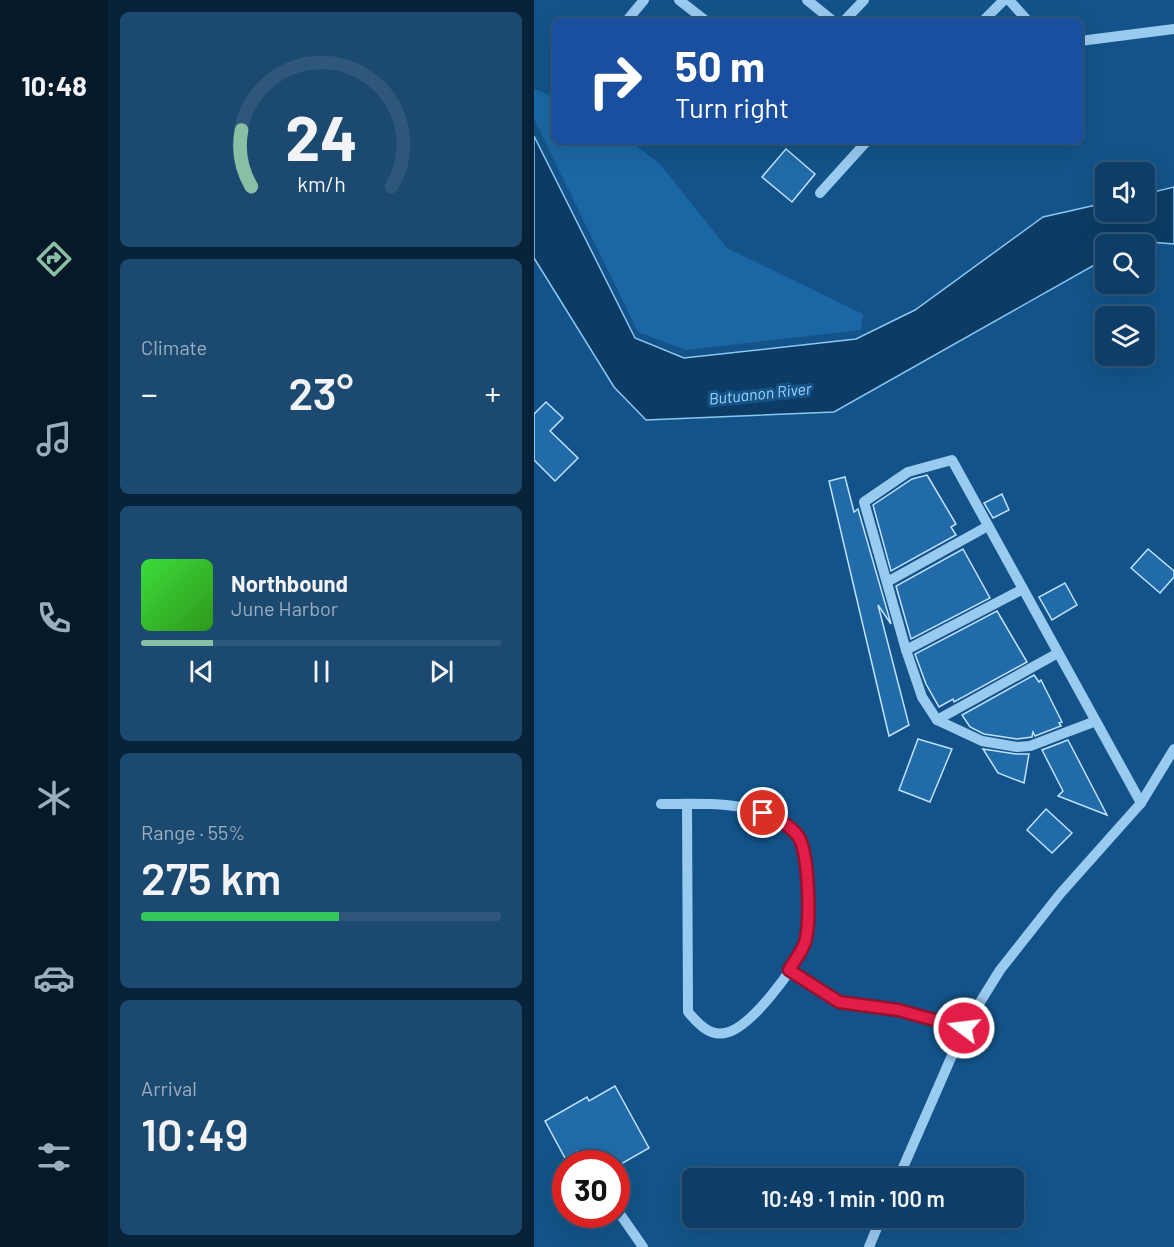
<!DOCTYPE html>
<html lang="en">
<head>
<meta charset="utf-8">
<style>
  :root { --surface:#0e3e67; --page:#1c4970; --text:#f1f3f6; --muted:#9baec0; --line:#2e577b; --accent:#8abfa5 }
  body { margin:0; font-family:Barlow,sans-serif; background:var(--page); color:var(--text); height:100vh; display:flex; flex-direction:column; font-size:22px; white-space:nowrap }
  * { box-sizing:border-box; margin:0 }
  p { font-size:20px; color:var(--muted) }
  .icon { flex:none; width:33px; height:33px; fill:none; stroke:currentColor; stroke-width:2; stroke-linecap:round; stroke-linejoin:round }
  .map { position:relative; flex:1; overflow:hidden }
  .sheet { display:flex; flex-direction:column; gap:12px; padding:12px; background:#082239; width:426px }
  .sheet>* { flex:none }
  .top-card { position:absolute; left:18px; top:18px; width:531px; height:126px; border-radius:9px; box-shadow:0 6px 24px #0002,0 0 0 2px var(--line); background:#1a4fa0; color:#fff; overflow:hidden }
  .buttons { position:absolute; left:561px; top:162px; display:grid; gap:12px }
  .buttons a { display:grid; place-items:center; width:60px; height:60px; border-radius:9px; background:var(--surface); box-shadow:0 6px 24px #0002,0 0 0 2px var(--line); font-size:30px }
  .speed { position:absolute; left:18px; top:1150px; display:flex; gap:12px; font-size:30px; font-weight:700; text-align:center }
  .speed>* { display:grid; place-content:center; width:78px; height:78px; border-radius:50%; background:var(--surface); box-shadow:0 6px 24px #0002,0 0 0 2px var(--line); line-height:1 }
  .speed .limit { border:9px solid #d22; background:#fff; color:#111 }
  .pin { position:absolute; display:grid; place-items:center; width:51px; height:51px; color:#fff; margin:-26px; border:3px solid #fff; border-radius:50%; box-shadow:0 2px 6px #0007 }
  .me { position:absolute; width:66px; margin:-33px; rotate:285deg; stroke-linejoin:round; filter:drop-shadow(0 0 4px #0008) }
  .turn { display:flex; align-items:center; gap:21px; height:126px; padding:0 24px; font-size:27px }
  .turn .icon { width:78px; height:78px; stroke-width:2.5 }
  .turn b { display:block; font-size:42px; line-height:51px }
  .big { font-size:45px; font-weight:600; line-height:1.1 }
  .sheet .card { flex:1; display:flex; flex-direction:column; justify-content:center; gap:9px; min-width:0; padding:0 21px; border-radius:9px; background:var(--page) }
  .sheet .dial { align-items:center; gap:0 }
  .dial svg { height:156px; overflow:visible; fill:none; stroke:var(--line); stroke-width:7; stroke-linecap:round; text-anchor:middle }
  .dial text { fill:var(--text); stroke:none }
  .song { display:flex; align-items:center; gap:18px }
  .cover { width:72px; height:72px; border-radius:9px; background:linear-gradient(135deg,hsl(120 70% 55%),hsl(110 70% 35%)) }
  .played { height:6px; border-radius:3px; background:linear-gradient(90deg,var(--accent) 20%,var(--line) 20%) }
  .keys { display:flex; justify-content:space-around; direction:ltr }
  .heat { display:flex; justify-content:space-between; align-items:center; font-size:33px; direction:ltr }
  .charge { height:9px; border-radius:4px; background:linear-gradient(90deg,#34c759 55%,var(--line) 0) }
  .trip { position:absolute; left:148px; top:1168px; width:342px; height:60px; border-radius:9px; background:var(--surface); box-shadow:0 6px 24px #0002,0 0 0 2px var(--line); font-weight:600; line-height:60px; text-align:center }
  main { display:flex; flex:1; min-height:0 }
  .tab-bar { display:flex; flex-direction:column; width:108px; justify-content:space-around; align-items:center; background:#061929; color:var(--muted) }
  .tab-bar .icon { width:42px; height:42px }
  .tab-bar .active { color:var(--accent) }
  .tab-bar b { font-size:27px; color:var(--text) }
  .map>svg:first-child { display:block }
  .green { fill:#1b67a3 }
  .water { fill:#0c3c65; stroke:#8bc7f3; stroke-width:1.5 }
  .building { fill:#216ca8; stroke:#bfe1fc; stroke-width:1.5 }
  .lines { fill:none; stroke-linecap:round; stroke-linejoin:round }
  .minor { stroke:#99caf0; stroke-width:10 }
  .route-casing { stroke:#92132f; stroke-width:15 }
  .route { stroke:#e11d48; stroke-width:10 }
  .labels { text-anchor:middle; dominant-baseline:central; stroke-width:6; stroke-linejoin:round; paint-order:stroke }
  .water-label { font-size:16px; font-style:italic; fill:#a5d4f7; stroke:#135389 }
</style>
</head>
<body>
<main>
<nav class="tab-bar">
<b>10:48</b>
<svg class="icon active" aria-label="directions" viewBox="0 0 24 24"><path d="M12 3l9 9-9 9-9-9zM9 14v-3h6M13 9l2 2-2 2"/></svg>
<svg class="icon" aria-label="music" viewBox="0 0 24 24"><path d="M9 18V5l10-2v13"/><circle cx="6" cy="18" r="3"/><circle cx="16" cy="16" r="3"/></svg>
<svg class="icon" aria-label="phone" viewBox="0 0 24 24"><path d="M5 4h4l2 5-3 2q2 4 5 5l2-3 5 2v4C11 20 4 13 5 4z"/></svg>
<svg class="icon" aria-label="climate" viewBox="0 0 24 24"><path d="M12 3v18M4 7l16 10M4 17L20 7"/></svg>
<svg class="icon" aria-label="car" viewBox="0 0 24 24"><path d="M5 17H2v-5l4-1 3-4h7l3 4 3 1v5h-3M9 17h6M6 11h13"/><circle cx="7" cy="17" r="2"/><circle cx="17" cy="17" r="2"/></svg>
<svg class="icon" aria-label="filters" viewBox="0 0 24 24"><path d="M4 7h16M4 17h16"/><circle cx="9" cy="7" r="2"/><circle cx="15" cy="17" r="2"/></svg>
</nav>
<section class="sheet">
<div class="card dial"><svg viewBox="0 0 100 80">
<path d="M14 69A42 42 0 1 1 86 69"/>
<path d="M14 69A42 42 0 0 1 9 40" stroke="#8abfa5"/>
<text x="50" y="56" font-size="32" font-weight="700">24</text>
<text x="50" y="72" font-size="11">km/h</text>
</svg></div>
<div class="card"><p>Climate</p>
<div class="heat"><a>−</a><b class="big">23°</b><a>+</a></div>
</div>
<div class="card">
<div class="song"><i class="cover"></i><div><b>Northbound</b><p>June Harbor</p></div></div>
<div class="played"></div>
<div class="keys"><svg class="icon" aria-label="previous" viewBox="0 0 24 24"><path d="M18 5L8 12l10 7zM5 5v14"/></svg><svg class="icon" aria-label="pause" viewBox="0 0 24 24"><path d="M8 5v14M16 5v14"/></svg><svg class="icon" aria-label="next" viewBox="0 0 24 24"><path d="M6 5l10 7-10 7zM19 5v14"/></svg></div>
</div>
<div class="card"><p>Range · 55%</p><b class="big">275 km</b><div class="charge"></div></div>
<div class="card"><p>Arrival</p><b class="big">10:49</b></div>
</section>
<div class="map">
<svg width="640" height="1247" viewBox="0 0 640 1247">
  <rect width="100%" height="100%" fill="#135389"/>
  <!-- green -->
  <path class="green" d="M 0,89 L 21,97 L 21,141 L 96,141 L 125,163 L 193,248 L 329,314 L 327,330 L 152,350 L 104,332 L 0,119 Z"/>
  <!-- water -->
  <path class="water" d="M 0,136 L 101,338 L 150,358 L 322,339 L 381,310 L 509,217 L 571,203 L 572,212 L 610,212 L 611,194 L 640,187 L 640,244 L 604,241 L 598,244 L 572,244 L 571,259 L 300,412 L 112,420 L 80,387 L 0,258 Z"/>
  <!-- building -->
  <g class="building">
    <path d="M 252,149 L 281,174 L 258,202 L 228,177 Z"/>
    <path d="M 12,402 L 29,418 L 16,431 L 44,458 L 21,481 L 0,460 L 0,414 Z"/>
    <path d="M 393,475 L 422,524 L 417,527 L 422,535 L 357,571 L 339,505 L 378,479 Z"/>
    <path d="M 311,477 L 320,512 L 324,509 L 357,624 L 344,605 L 375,725 L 355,736 L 295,481 Z"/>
    <path d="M 468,494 L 475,510 L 459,518 L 450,503 Z"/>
    <path d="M 429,549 L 456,598 L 377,639 L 362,586 Z"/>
    <path d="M 614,549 L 640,571 L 640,577 L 626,593 L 597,568 Z"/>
    <path d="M 531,583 L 543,605 L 518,620 L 505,597 Z"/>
    <path d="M 463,611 L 493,662 L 420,702 L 419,699 L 405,707 L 392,684 L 381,654 Z"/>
    <path d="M 500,675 L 505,682 L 507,680 L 528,722 L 525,723 L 527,726 L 501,736 L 499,732 L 498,737 L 483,739 L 450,734 L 436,727 L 428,715 Z"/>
    <path d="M 384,739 L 418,749 L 396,802 L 365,790 Z"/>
    <path d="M 534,740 L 573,815 L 524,796 L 529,791 L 508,750 Z"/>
    <path d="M 449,749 L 482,754 L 495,754 L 490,783 L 464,773 Z"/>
    <path d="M 512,809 L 538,833 L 518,853 L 493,830 Z"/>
    <path d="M 81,1086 L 115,1148 L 87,1164 L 50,1164 L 43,1151 L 31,1158 L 11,1121 L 53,1097 L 55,1101 Z"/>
  </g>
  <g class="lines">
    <!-- minor -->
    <g class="minor">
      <path d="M 145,0 L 172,21"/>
      <path d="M 273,0 L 299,21"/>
      <path d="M 475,0 L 494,21"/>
      <path d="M 95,18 L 110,0"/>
      <path d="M 310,21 L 330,0"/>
      <path d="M 449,21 L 470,0"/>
      <path d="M 546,41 L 640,29"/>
      <path d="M 286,193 L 333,141"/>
      <path d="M 353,582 L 454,526"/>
      <path d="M 372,650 L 489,589"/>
      <path d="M 403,720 L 524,653"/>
      <path d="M 562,721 L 496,746 L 483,747 L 448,741 L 403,720 L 388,697 L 372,650 L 330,502 L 374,472 L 418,460 L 607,803"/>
      <path d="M 127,804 C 165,804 209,801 243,818 C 249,822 260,830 264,836 C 275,851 278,926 271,944 C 262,967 216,1029 191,1033 C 174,1036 164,1023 154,1012 L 153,804"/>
      <path d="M 255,970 L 305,1002 L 364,1010 L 430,1028"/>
      <path d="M 364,1179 L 430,1028 L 466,970 L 526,894 L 607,803 L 640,749"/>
      <path d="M 84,1211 L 109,1247"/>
      <path d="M 335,1247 L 347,1218"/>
    </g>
  </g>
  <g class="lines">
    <defs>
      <path id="route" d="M 229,813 C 242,818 255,824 264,836 C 275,851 277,924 271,942 C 268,952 260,961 255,970 L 305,1002 L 364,1010 L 430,1028"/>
    </defs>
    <!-- route casing -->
    <use href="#route" class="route-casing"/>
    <!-- route -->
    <use href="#route" class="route"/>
  </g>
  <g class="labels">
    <!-- water labels -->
    <g class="water-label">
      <text transform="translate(226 393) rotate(-6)">Butuanon River</text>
    </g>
  </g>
</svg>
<div class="buttons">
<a><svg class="icon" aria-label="sound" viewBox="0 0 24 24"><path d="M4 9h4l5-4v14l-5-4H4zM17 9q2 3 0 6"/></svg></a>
<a><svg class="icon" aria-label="search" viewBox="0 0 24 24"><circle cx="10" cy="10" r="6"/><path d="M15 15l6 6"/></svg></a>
<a><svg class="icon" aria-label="layers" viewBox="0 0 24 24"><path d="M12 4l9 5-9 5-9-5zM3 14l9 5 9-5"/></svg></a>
</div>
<div class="speed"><div class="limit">30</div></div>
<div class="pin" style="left:229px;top:813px;background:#d93025"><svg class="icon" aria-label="arrive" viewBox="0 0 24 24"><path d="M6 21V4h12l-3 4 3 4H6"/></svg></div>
<svg class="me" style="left:430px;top:1028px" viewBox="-20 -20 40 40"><circle r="17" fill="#e11d48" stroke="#fff" stroke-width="3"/><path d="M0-11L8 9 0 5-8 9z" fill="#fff"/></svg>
<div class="trip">10:49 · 1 min · 100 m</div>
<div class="top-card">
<div class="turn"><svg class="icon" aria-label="right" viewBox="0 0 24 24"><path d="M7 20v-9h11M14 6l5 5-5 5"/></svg><div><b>50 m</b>Turn right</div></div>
</div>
</div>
</main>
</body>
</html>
